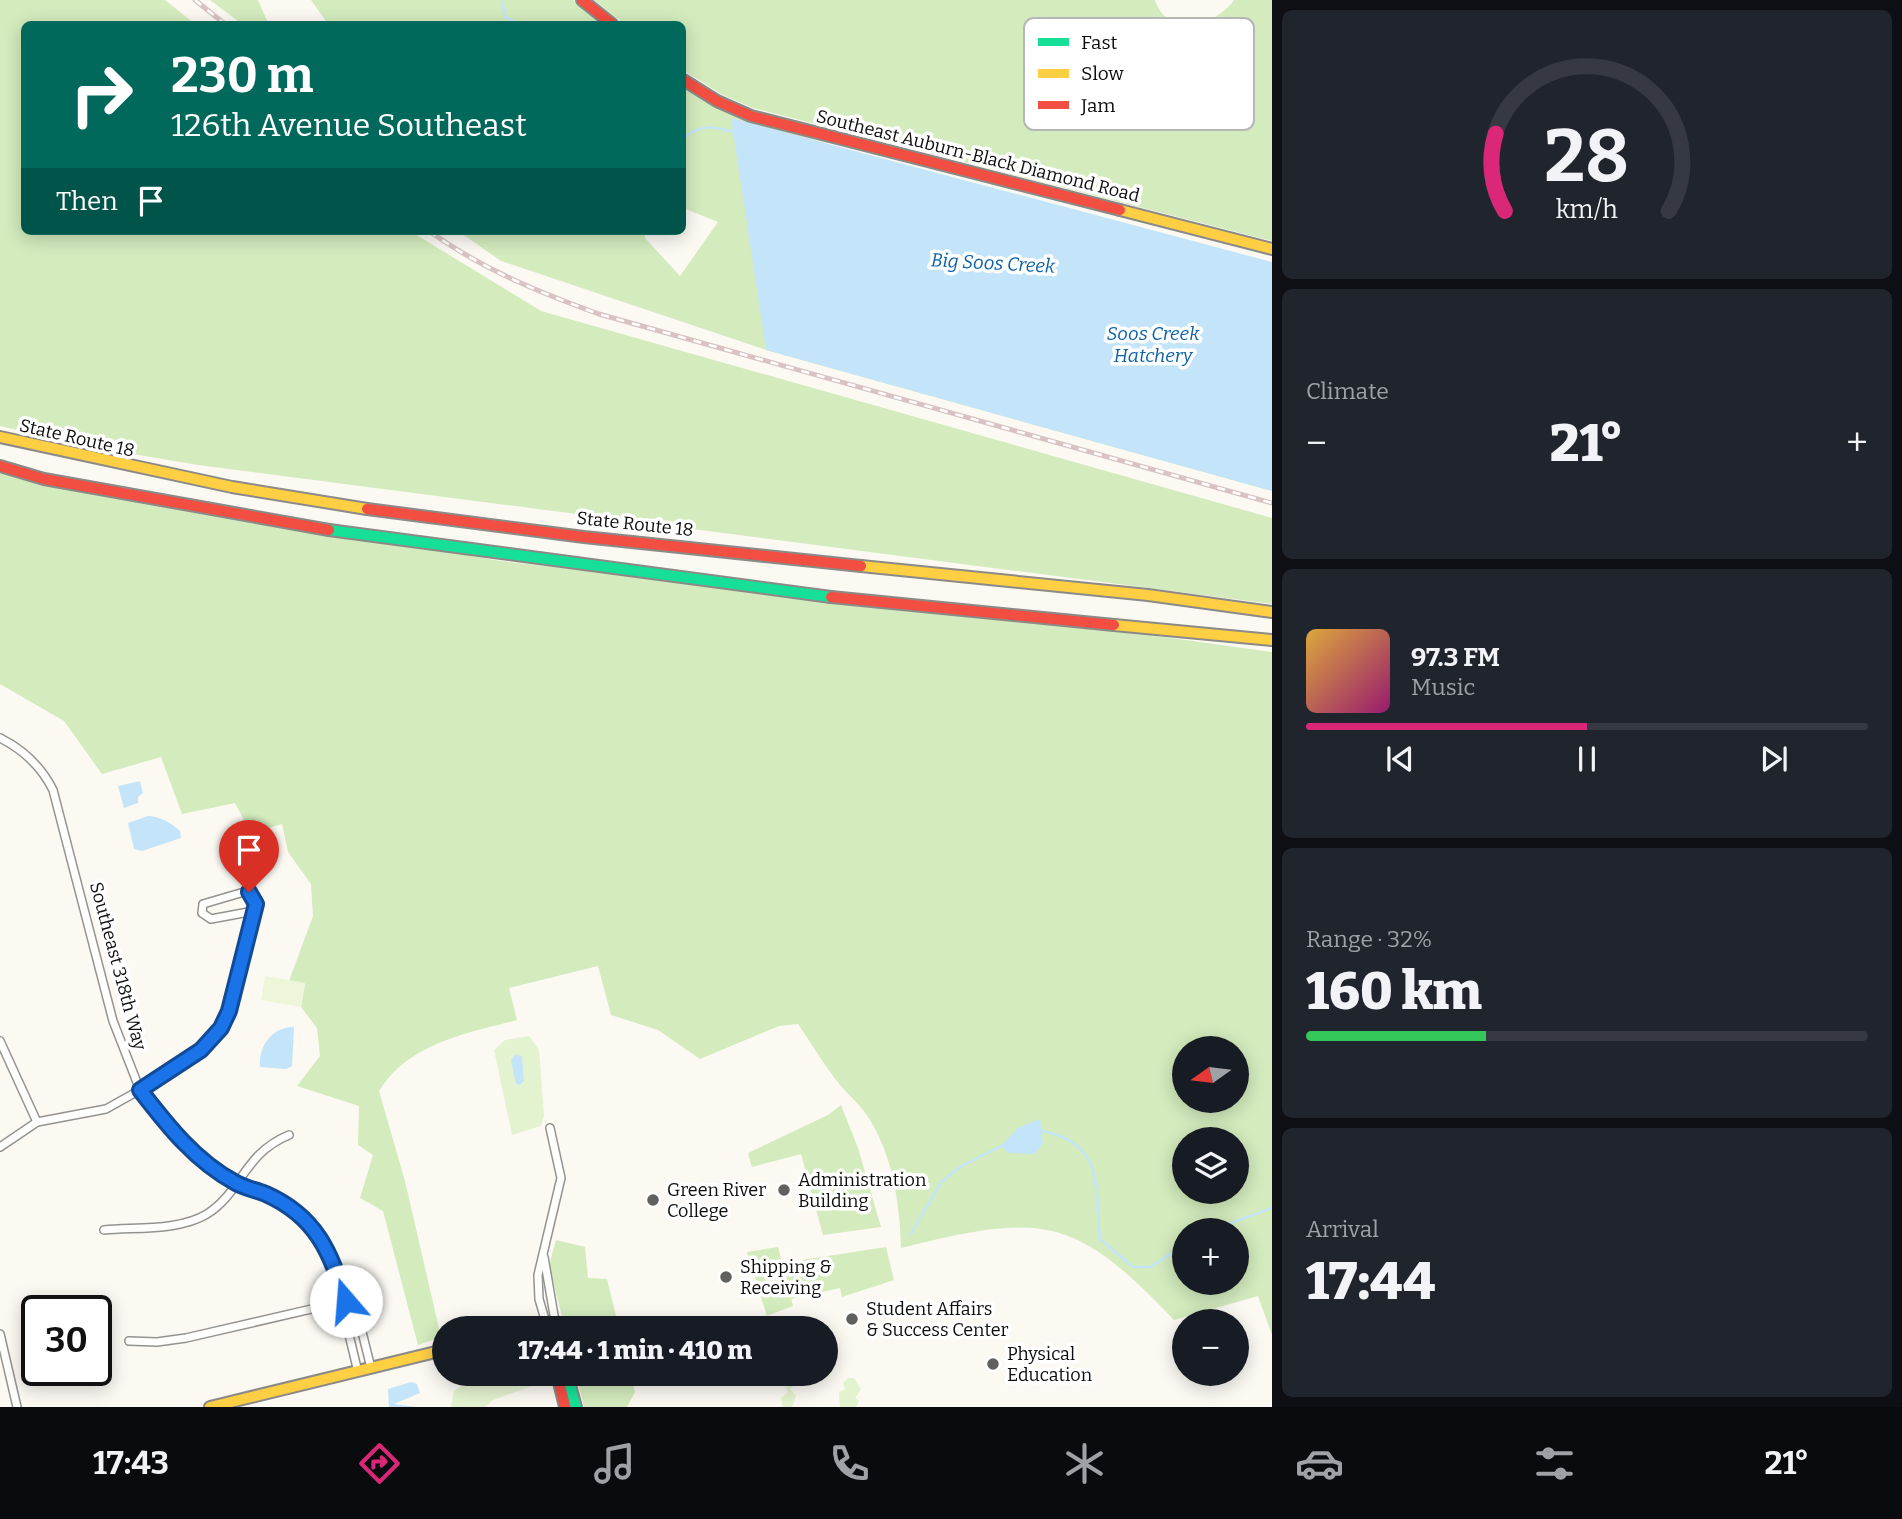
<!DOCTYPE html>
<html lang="en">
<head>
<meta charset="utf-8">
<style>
  :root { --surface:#171b24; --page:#20242c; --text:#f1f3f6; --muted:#9ea1a6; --line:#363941; --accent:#db2777 }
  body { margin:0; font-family:Bitter,serif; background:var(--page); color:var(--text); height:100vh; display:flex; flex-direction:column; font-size:26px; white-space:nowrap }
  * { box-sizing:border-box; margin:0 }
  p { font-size:23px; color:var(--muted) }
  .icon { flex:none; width:38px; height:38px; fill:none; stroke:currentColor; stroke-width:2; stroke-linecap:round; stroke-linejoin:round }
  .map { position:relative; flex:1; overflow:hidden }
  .sheet { display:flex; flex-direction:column; gap:10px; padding:10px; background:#0d0f14; width:630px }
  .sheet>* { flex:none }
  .banner { position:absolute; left:21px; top:21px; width:665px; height:214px; border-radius:10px; box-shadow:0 4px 18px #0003; background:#00695c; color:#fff; overflow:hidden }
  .needle { width:46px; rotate:256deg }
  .tools { position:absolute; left:1172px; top:1036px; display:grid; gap:14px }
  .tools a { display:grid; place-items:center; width:77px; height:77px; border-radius:50%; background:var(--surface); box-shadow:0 4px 18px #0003; font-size:35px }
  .speed { position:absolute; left:21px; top:1295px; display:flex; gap:14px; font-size:35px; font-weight:700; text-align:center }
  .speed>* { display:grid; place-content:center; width:91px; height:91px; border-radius:50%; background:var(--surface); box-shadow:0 4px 18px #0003; line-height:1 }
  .speed .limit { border:4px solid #111; border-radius:10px; background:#fff; color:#111 }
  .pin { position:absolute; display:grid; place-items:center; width:60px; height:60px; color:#fff; margin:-72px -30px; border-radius:50% 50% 50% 0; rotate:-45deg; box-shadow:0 0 7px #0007 }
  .pin .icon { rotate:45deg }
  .me { position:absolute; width:77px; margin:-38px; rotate:342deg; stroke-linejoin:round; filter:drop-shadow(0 0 5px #0008) }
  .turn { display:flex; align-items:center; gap:24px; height:147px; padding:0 35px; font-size:32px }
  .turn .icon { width:91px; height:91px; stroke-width:2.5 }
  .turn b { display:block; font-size:49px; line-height:60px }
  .then { display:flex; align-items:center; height:66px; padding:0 35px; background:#0003; gap:14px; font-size:26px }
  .big { font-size:52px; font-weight:800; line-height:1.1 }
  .sheet .tile { flex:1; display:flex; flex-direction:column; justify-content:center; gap:10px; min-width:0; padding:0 24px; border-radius:10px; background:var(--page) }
  .sheet .dial { align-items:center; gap:0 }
  .dial svg { height:182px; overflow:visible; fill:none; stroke:var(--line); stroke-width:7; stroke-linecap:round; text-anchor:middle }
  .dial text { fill:var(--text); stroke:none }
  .song { display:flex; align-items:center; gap:21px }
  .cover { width:84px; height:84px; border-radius:10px; background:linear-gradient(135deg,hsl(40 70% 55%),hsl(320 70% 35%)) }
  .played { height:7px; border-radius:4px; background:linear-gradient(90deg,var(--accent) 50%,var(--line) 50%) }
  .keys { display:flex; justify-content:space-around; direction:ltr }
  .heat { display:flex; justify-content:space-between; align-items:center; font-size:38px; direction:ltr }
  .charge { height:10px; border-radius:5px; background:linear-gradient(90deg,#34c759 32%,var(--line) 0) }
  .trip { position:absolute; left:432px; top:1316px; width:406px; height:70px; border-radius:35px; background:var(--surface); box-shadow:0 4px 18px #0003; font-weight:800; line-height:70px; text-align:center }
  .tabs { display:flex; height:112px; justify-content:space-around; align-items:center; background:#090b0e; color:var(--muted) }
  .tabs .icon { width:49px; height:49px }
  .tabs .selected { color:var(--accent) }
  .tabs b { font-size:32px; color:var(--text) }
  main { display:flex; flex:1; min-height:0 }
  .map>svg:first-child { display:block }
  .green { fill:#e3f2cf }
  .forest { fill:#d3ebbd; fill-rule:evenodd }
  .pitch { fill:#eef6da }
  .water { fill:#c4e5f9 }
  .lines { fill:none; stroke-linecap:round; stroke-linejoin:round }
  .stream { stroke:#c4e5f9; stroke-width:2.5 }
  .street-casing { stroke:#949390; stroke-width:10 }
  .fast-casing { stroke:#8b8a87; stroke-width:14 }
  .slow-casing { stroke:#8b8a87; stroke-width:14 }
  .jam-casing { stroke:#8b8a87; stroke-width:14 }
  .street { stroke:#fefefd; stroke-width:7 }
  .fast { stroke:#16e098; stroke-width:10 }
  .slow { stroke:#ffcf43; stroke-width:10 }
  .jam { stroke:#f24e42; stroke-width:10 }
  .rail-casing { stroke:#d9c3c2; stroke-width:5 }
  .rail { stroke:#fff; stroke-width:2.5; stroke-dasharray:8; stroke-linecap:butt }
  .route-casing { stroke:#114b97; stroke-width:18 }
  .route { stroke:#1a73e8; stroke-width:12 }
  .poi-dot { fill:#60605d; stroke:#fff; stroke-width:2.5 }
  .labels { text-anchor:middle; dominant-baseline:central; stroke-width:7; stroke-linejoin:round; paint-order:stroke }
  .street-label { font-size:18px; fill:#0d0d0d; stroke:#fff }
  .poi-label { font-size:18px; fill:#0d0d0d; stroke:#fff; text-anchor:start }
  .water-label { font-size:19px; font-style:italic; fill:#0b61ab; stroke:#fff }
  .key { fill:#fff; stroke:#b6b6b6; stroke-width:2 }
  .key-label { font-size:19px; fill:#0d0d0d }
</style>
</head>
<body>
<main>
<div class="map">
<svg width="1272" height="1407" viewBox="0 0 1272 1407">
  <rect width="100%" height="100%" fill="#fbf9f2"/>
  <!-- green -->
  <g class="green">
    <path d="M 529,1036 L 539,1050 L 544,1116 L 541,1126 L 512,1135 L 494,1050 L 505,1040 Z"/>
    <path d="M 480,1374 L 537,1374 L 537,1384 L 493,1400 L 485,1407 L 451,1407 L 454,1391 Z"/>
    <path d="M 779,1374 L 794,1379 L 795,1384 L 790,1389 L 796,1396 L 792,1407 L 783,1407 L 781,1398 L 788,1392 L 785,1386 L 778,1385 Z"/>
    <path d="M 848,1378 L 854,1378 L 861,1389 L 855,1398 L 859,1401 L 856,1407 L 840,1407 L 839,1392 L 845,1389 L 843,1383 Z"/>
  </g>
  <!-- forest -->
  <g class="forest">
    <path d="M 0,0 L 165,0 L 195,24 L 24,24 L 24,231 L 410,231 L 541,311 L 1272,518 L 1272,604 L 198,465 L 97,448 L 0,426 Z"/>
    <path d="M 210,0 L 258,0 L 268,23 L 242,24 Z"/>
    <path d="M 311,0 L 573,0 L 603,24 L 328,24 Z"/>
    <path d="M 594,0 L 1155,0 C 1167,39 1216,26 1234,0 L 1272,0 L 1272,241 L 753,108 L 721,94 L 683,70 L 682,24 L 624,24 Z"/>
    <path d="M 683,86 C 726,117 776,129 826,143 L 811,222 L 1272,491 L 766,350 L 501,261 L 458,231 L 645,231 L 645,238 L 680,276 L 718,222 L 683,208 Z"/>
    <path d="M 0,468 L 500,561 L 1047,621 L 1272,652 L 1272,1335 L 1258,1296 L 1174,1320 C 1073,1213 1040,1214 901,1248 C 900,1203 892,1151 866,1114 C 859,1103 849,1096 841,1086 C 825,1067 812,1044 798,1024 L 779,1026 L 700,1059 L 658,1030 L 611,1015 L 598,966 L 509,988 L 517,1020 C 465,1034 409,1043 379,1091 L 405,1181 L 441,1337 L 418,1345 L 383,1211 L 360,1198 L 373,1155 L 358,1145 L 359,1106 L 297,1086 L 320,1056 L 317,1028 L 301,1007 L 305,984 L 289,981 L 313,916 L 311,884 L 288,852 L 282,824 L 251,833 L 235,803 L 182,814 L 161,757 L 102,774 L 64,721 L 0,684 ZM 1185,1048 L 1237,1048 L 1237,1101 L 1185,1101 ZM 1185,1139 L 1237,1139 L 1237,1192 L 1185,1192 ZM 1185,1230 L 1237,1230 L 1237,1283 L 1185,1283 Z"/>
    <path d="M 841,1105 L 858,1148 L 881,1227 L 823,1235 L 801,1154 L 752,1167 L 748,1153 L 828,1115 Z"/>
    <path d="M 556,1240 L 585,1247 L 588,1278 L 607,1279 L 619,1328 L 565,1328 L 549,1265 Z"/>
    <path d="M 778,1247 L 782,1263 L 886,1247 L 894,1280 L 842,1297 L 840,1288 L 791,1299 L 793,1306 L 767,1316 L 747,1252 Z"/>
    <path d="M 576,1374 L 630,1374 L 635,1392 L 627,1407 L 584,1407 Z"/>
  </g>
  <!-- pitch -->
  <path class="pitch" d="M 265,976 L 305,983 L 301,1007 L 261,1000 Z"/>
  <!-- water -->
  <g class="water">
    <path d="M 731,118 L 1272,262 L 1272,491 L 766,350 Z"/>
    <path d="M 140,781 L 143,793 L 138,797 L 138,803 L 124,808 L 118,786 Z"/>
    <path d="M 148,816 C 160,816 171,823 180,831 L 181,838 L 142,851 L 134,849 L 128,823 Z"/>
    <path d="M 294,1027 L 292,1066 L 286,1069 L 260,1067 C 258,1046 272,1027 294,1027 Z"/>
    <path d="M 515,1055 L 522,1056 L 524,1081 L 520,1085 L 516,1084 L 511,1060 Z"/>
    <path d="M 1040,1119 L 1043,1143 L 1035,1154 L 1008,1153 L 1001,1146 L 1018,1128 Z"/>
    <path d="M 411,1382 L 417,1384 L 420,1393 L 394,1404 L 416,1407 L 389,1407 L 388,1389 Z"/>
  </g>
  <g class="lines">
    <!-- stream -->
    <g class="stream">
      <path d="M 502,0 L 505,17 L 519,24"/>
      <path d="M 682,139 C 700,124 713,126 734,132"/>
      <path d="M 1042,1131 C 1106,1143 1094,1188 1100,1239 L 1133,1267 L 1150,1267 L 1185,1245"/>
      <path d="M 1212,1230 L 1272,1208"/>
      <path d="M 911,1234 L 941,1182 L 960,1167 L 1003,1145"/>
    </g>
    <defs>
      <g id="street">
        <path d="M 0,738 C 24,750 41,766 53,790 L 113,1021 L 140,1090 L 190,1150 L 236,1183 L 268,1195 L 296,1213 L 315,1230 L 330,1252 L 346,1301 L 344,1314 L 358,1372"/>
        <path d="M 0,1041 L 37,1122"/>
        <path d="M 0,1147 L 37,1122 L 106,1109 L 140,1090 L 209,1043 L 226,1020 L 232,999 L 256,904 L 253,895 L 244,892 L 203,904 L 202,913 L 211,919 L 254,911"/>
        <path d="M 104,1230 C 136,1227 179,1231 207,1214 C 242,1192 243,1154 289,1135"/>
        <path d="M 544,1257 L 555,1321"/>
        <path d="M 346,1301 L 356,1308 L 371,1368"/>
        <path d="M 546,1323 L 539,1299 L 538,1275 L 561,1178 L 550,1128"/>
        <path d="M 0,1334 L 17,1407"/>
        <path d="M 129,1341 L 157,1342 L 186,1338 L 346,1301"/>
      </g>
      <g id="fast">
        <path d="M 329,530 L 831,597"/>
        <path d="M 527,1328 L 555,1321 L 556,1328"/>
        <path d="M 567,1374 L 576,1407"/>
      </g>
      <g id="slow">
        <path d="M 1120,210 L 1272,249"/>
        <path d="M 0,437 L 232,487 L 367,509"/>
        <path d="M 861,566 L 1148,595 L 1272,612"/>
        <path d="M 1114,625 L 1272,640"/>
        <path d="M 210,1407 L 444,1350"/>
      </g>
      <g id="jam">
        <path d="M 582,0 L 612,24"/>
        <path d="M 682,79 L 717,101 L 751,116 L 1120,210"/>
        <path d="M 0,466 L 44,479 L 329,530"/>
        <path d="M 367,509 L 584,537 L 861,566"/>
        <path d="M 831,597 L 1114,625"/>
        <path d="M 557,1374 L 565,1407"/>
      </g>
    </defs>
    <!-- street casing -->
    <use href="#street" class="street-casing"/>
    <!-- fast casing -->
    <use href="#fast" class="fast-casing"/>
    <!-- slow casing -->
    <use href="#slow" class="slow-casing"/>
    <!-- jam casing -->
    <use href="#jam" class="jam-casing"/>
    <!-- street -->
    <use href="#street" class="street"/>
    <!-- fast -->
    <use href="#fast" class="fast"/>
    <!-- slow -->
    <use href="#slow" class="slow"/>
    <!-- jam -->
    <use href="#jam" class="jam"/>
    <defs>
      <g id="rail">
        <path d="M 195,0 L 225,24"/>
        <path d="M 429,231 C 482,269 538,292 599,314 L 1272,503"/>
      </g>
    </defs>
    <!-- rail casing -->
    <use href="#rail" class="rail-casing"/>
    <!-- rail -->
    <use href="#rail" class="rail"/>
  </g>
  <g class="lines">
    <defs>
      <path id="route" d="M 249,892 L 256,904 L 229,1011 L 221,1028 L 201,1050 L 140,1090 C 167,1125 195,1161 236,1183 C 245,1188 256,1190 266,1194 C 317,1217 330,1252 346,1301"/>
    </defs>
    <!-- route casing -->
    <use href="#route" class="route-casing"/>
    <!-- route -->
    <use href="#route" class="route"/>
  </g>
  <!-- markers -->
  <g class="poi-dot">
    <circle cx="784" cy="1190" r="7"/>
    <circle cx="653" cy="1200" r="7"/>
    <circle cx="726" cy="1277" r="7"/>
    <circle cx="852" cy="1319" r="7"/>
    <circle cx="993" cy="1364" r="7"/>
  </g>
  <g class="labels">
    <!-- street labels -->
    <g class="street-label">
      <text transform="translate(978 156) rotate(14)">Southeast Auburn-Black Diamond Road</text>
      <text transform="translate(77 438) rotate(13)">State Route 18</text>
      <text transform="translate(635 524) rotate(6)">State Route 18</text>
      <text transform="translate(118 966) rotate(75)">Southeast 318th Way</text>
    </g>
    <!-- poi labels -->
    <g class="poi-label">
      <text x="798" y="1180">Administration<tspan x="798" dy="21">Building</tspan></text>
      <text x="667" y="1190">Green River<tspan x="667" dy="21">College</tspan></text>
      <text x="740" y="1267">Shipping &amp;<tspan x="740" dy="21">Receiving</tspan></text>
      <text x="866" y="1309">Student Affairs<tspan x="866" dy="21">&amp; Success Center</tspan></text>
      <text x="1007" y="1354">Physical<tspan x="1007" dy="21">Education</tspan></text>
    </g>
    <!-- water labels -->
    <g class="water-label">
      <text transform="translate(993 263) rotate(3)">Big Soos Creek</text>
      <text x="1153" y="333">Soos Creek<tspan x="1153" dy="22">Hatchery</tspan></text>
    </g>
  </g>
  <!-- legend -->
  <rect x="1024" y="18" width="230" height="112" rx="10" class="key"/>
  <rect x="1038" y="38" width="31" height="8" fill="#16e098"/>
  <rect x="1038" y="69" width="31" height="9" fill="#ffcf43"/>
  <rect x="1038" y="101" width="31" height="8" fill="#f24e42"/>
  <g class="key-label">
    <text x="1081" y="49">Fast</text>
    <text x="1081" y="80">Slow</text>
    <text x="1081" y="112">Jam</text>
  </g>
</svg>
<div class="tools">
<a><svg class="needle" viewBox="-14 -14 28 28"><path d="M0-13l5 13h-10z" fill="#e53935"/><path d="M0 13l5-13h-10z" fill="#9ea1a6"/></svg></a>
<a><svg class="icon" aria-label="layers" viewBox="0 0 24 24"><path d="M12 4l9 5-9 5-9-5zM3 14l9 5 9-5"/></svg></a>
<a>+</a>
<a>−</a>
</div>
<div class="speed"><div class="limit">30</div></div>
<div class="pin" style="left:249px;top:892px;background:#d93025"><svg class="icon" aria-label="arrive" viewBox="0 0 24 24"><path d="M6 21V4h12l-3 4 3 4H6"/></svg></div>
<svg class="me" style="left:346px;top:1301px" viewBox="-20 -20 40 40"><circle r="19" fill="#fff"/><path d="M0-13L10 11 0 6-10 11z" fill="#1a73e8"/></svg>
<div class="trip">17:44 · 1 min · 410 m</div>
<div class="banner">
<div class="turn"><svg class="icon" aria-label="right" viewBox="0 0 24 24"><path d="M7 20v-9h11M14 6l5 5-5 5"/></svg><div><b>230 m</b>126th Avenue Southeast</div></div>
<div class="then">Then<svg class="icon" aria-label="arrive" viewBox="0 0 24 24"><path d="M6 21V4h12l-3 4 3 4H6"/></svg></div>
</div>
</div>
<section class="sheet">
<div class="tile dial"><svg viewBox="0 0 100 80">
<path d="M14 69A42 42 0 1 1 86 69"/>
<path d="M14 69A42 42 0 0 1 10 35" stroke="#db2777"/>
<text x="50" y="56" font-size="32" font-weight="700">28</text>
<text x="50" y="72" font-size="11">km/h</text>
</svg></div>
<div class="tile"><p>Climate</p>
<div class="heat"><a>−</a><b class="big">21°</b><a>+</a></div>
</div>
<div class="tile">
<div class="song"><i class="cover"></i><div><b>97.3 FM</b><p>Music</p></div></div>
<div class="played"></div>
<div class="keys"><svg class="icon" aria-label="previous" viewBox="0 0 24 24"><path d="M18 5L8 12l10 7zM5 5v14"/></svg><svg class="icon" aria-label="pause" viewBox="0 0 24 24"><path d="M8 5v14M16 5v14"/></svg><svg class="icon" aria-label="next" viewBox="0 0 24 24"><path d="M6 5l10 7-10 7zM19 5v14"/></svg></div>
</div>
<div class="tile"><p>Range · 32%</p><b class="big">160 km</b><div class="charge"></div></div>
<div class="tile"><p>Arrival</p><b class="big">17:44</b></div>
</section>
</main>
<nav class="tabs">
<b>17:43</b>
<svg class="icon selected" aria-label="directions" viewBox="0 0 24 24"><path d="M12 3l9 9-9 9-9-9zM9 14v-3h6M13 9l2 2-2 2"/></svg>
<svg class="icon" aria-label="music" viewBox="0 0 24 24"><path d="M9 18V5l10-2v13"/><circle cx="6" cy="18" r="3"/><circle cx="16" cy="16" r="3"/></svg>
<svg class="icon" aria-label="phone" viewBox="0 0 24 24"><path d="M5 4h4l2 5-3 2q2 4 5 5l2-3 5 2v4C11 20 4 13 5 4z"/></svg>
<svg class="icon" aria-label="climate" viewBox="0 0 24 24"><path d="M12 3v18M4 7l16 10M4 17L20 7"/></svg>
<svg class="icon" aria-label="car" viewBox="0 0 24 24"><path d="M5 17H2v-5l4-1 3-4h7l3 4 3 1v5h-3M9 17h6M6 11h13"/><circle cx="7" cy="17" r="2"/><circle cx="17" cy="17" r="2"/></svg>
<svg class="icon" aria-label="filters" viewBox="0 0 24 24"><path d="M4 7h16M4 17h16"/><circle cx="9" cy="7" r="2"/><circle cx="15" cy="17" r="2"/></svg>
<b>21°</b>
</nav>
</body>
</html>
